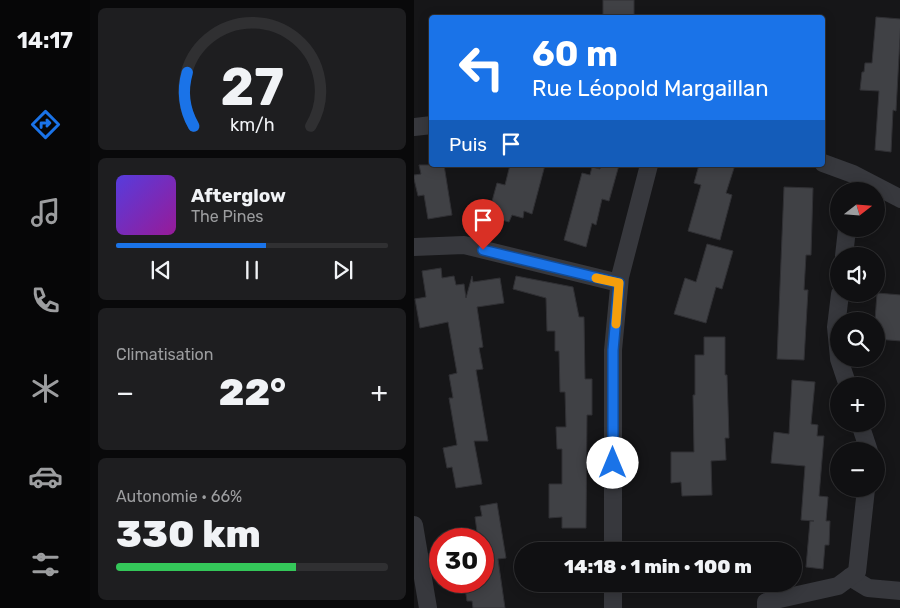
<!DOCTYPE html>
<html lang="fr">
<head>
<meta charset="utf-8">
<style>
  :root { --surface:#101012; --page:#1e1e20; --text:#f1f3f6; --muted:#9c9d9f; --line:#303032; --accent:#1a73e8 }
  body { margin:0; font-family:Rubik,sans-serif; background:var(--page); color:var(--text); height:100vh; display:flex; flex-direction:column; font-size:19px; white-space:nowrap }
  * { box-sizing:border-box; margin:0 }
  p { font-size:16px; color:var(--muted) }
  .icon { flex:none; width:28px; height:28px; fill:none; stroke:currentColor; stroke-width:2; stroke-linecap:round; stroke-linejoin:round }
  .map { position:relative; flex:1; overflow:hidden }
  .details { display:flex; flex-direction:column; gap:8px; padding:8px; background:#09090a; width:324px }
  .details>* { flex:none }
  .top-card { position:absolute; left:15px; top:15px; width:396px; height:152px; border-radius:5px; box-shadow:0 2px 12px #0003,0 0 0 1px var(--line); background:#1a73e8; color:#fff; overflow:hidden }
  .needle { width:32px; rotate:73deg }
  .buttons { position:absolute; left:416px; top:182px; display:grid; gap:10px }
  .buttons a { display:grid; place-items:center; width:55px; height:55px; border-radius:50%; background:var(--surface); box-shadow:0 2px 12px #0003,0 0 0 1px var(--line); font-size:25px }
  .speed { position:absolute; left:15px; top:528px; display:flex; gap:10px; font-size:25px; font-weight:700; text-align:center }
  .speed>* { display:grid; place-content:center; width:65px; height:65px; border-radius:50%; background:var(--surface); box-shadow:0 2px 12px #0003,0 0 0 1px var(--line); line-height:1 }
  .speed .limit { border:8px solid #d22; background:#fff; color:#111 }
  .pin { position:absolute; display:grid; place-items:center; width:42px; height:42px; color:#fff; margin:-51px -21px; border-radius:50% 50% 50% 0; rotate:-45deg; box-shadow:0 0 5px #0007 }
  .pin .icon { rotate:45deg }
  .me { position:absolute; width:55px; margin:-28px; rotate:0deg; stroke-linejoin:round; filter:drop-shadow(0 0 4px #0008) }
  .turn { display:flex; align-items:center; gap:18px; height:105px; padding:0 20px; font-size:22px }
  .turn .icon { width:65px; height:65px; stroke-width:2.5 }
  .turn b { display:block; font-size:35px; line-height:42px }
  .then { display:flex; align-items:center; height:48px; padding:0 20px; background:#0003; gap:10px; font-size:19px }
  .big { font-size:38px; font-weight:800; line-height:1.1 }
  .details .widget { flex:1; display:flex; flex-direction:column; justify-content:center; gap:8px; min-width:0; padding:0 18px; border-radius:8px; background:var(--page) }
  .details .dial { align-items:center; gap:0 }
  .dial svg { height:130px; overflow:visible; fill:none; stroke:var(--line); stroke-width:7; stroke-linecap:round; text-anchor:middle }
  .dial text { fill:var(--text); stroke:none }
  .song { display:flex; align-items:center; gap:15px }
  .cover { width:60px; height:60px; border-radius:8px; background:linear-gradient(135deg,hsl(250 70% 55%),hsl(300 70% 35%)) }
  .played { height:5px; border-radius:2px; background:linear-gradient(90deg,var(--accent) 55%,var(--line) 55%) }
  .keys { display:flex; justify-content:space-around; direction:ltr }
  .heat { display:flex; justify-content:space-between; align-items:center; font-size:28px; direction:ltr }
  .charge { height:8px; border-radius:4px; background:linear-gradient(90deg,#34c759 66%,var(--line) 0) }
  .trip { position:absolute; left:100px; top:542px; width:288px; height:50px; border-radius:25px; background:var(--surface); box-shadow:0 2px 12px #0003,0 0 0 1px var(--line); font-weight:800; line-height:50px; text-align:center }
  main { display:flex; flex:1; min-height:0 }
  .tab-bar { display:flex; flex-direction:column; width:90px; justify-content:space-around; align-items:center; background:#060607; color:var(--muted) }
  .tab-bar .icon { width:35px; height:35px }
  .tab-bar .active { color:var(--accent) }
  .tab-bar b { font-size:22px; color:var(--text) }
  .map>svg:first-child { display:block }
  .building { fill:#404145; stroke:#303034 }
  .lines { fill:none; stroke-linecap:round; stroke-linejoin:round }
  .street { stroke:#37383d; stroke-width:18 }
  .route-casing { stroke:#114b97; stroke-width:12 }
  .route { stroke:#1a73e8; stroke-width:9 }
  .slow { stroke:#f59e0b; stroke-width:9 }
</style>
</head>
<body>
<main>
<nav class="tab-bar">
<b>14:17</b>
<svg class="icon active" aria-label="directions" viewBox="0 0 24 24"><path d="M12 3l9 9-9 9-9-9zM9 14v-3h6M13 9l2 2-2 2"/></svg>
<svg class="icon" aria-label="music" viewBox="0 0 24 24"><path d="M9 18V5l10-2v13"/><circle cx="6" cy="18" r="3"/><circle cx="16" cy="16" r="3"/></svg>
<svg class="icon" aria-label="phone" viewBox="0 0 24 24"><path d="M5 4h4l2 5-3 2q2 4 5 5l2-3 5 2v4C11 20 4 13 5 4z"/></svg>
<svg class="icon" aria-label="climate" viewBox="0 0 24 24"><path d="M12 3v18M4 7l16 10M4 17L20 7"/></svg>
<svg class="icon" aria-label="car" viewBox="0 0 24 24"><path d="M5 17H2v-5l4-1 3-4h7l3 4 3 1v5h-3M9 17h6M6 11h13"/><circle cx="7" cy="17" r="2"/><circle cx="17" cy="17" r="2"/></svg>
<svg class="icon" aria-label="filters" viewBox="0 0 24 24"><path d="M4 7h16M4 17h16"/><circle cx="9" cy="7" r="2"/><circle cx="15" cy="17" r="2"/></svg>
</nav>
<section class="details">
<div class="widget dial"><svg viewBox="0 0 100 80">
<path d="M14 69A42 42 0 1 1 86 69"/>
<path d="M14 69A42 42 0 0 1 10 36" stroke="#1a73e8"/>
<text x="50" y="56" font-size="32" font-weight="700">27</text>
<text x="50" y="72" font-size="11">km/h</text>
</svg></div>
<div class="widget">
<div class="song"><i class="cover"></i><div><b>Afterglow</b><p>The Pines</p></div></div>
<div class="played"></div>
<div class="keys"><svg class="icon" aria-label="previous" viewBox="0 0 24 24"><path d="M18 5L8 12l10 7zM5 5v14"/></svg><svg class="icon" aria-label="pause" viewBox="0 0 24 24"><path d="M8 5v14M16 5v14"/></svg><svg class="icon" aria-label="next" viewBox="0 0 24 24"><path d="M6 5l10 7-10 7zM19 5v14"/></svg></div>
</div>
<div class="widget"><p>Climatisation</p>
<div class="heat"><a>−</a><b class="big">22°</b><a>+</a></div>
</div>
<div class="widget"><p>Autonomie · 66%</p><b class="big">330 km</b><div class="charge"></div></div>
</section>
<div class="map">
<svg width="487" height="608" viewBox="0 0 487 608">
  <rect width="100%" height="100%" fill="#161618"/>
  <!-- building -->
  <g class="building">
    <rect x="189" y="0" width="31" height="18"/>
    <path d="M 462,17 L 487,19 L 482,111 L 479,110 L 477,152 L 461,150 L 465,91 L 446,90 L 448,72 L 450,72 L 451,63 L 458,63 Z"/>
    <path d="M 5,165 L 30,165 L 38,215 L 14,219 L 10,195 L 4,196 L 0,179 L 0,175 L 7,174 Z"/>
    <path d="M 96,165 L 131,165 L 118,214 L 110,211 L 109,218 L 98,215 L 95,222 L 74,216 L 83,183 L 91,185 Z"/>
    <path d="M 187,165 L 205,165 L 195,201 L 188,199 L 182,225 L 178,223 L 172,247 L 150,240 L 168,173 L 176,175 L 178,167 L 186,169 Z"/>
    <path d="M 285,165 L 321,165 L 312,193 L 318,195 L 306,240 L 274,231 L 287,185 L 280,183 Z"/>
    <path d="M 370,187 L 399,188 L 397,255 L 392,255 L 390,290 L 394,290 L 390,360 L 363,359 Z"/>
    <path d="M 293,244 L 319,251 L 308,289 L 302,287 L 292,323 L 260,314 L 271,278 L 282,282 Z"/>
    <path d="M 27,268 L 28,278 L 40,276 L 42,285 L 50,284 L 52,298 L 58,276 L 59,282 L 86,278 L 90,303 L 63,307 L 69,347 L 65,348 L 69,369 L 62,370 L 74,441 L 60,441 L 68,484 L 42,488 L 38,467 L 33,468 L 29,448 L 43,445 L 35,398 L 39,398 L 35,375 L 43,373 L 34,322 L 6,328 L 1,299 L 12,297 L 8,271 Z"/>
    <path d="M 102,276 L 159,287 L 165,317 L 170,317 L 171,379 L 178,379 L 178,415 L 173,415 L 172,528 L 148,528 L 148,517 L 135,518 L 135,484 L 148,484 L 148,449 L 143,449 L 142,427 L 152,427 L 151,392 L 146,392 L 145,351 L 141,351 L 141,331 L 133,331 L 132,298 L 99,289 Z"/>
    <path d="M 463,293 L 487,295 L 487,341 L 462,339 L 462,321 L 461,321 Z"/>
    <path d="M 290,337 L 311,337 L 311,375 L 313,375 L 315,438 L 311,438 L 312,460 L 297,461 L 298,495 L 268,496 L 267,482 L 257,483 L 257,452 L 280,452 L 279,395 L 281,395 L 281,355 L 290,355 Z"/>
    <path d="M 378,380 L 401,382 L 397,424 L 404,425 L 403,436 L 410,436 L 405,496 L 414,497 L 412,521 L 416,521 L 415,545 L 411,545 L 409,569 L 392,567 L 396,521 L 400,521 L 387,520 L 391,466 L 357,463 L 360,432 L 375,434 Z"/>
    <path d="M 83,503 L 92,558 L 84,559 L 91,608 L 59,608 L 58,601 L 53,601 L 50,581 L 69,581 L 69,539 L 64,539 L 61,517 L 68,516 L 66,506 Z"/>
  </g>
  <g class="lines">
    <!-- street -->
    <g class="street">
      <path d="M 0,127 L 18,125"/>
      <path d="M 409,163 L 439,174 L 487,199"/>
      <path d="M 0,247 L 50,245 L 205,283"/>
      <path d="M 430,256 L 433,229"/>
      <path d="M 425,358 L 422,327 L 426,294"/>
      <path d="M 425,359 L 434,386"/>
      <path d="M 446,424 L 455,451"/>
      <path d="M 0,525 L 14,608"/>
      <path d="M 199,551 L 199,350 L 206,277 L 235,165"/>
      <path d="M 436,577 L 454,588 L 487,591"/>
      <path d="M 199,584 L 199,608"/>
      <path d="M 352,608 L 352,602 L 424,586 L 443,572 L 452,489"/>
    </g>
  </g>
  <g class="lines">
    <defs>
      <path id="route" d="M 69,250 L 205,283 L 199,350 L 199,463"/>
    </defs>
    <!-- route casing -->
    <use href="#route" class="route-casing"/>
    <!-- route -->
    <use href="#route" class="route"/>
    <!-- slow -->
    <path class="slow" d="M 182,278 L 205,283 L 202,324"/>
  </g>
</svg>
<div class="buttons">
<a><svg class="needle" viewBox="-14 -14 28 28"><path d="M0-13l5 13h-10z" fill="#e53935"/><path d="M0 13l5-13h-10z" fill="#9c9d9f"/></svg></a>
<a><svg class="icon" aria-label="sound" viewBox="0 0 24 24"><path d="M4 9h4l5-4v14l-5-4H4zM17 9q2 3 0 6"/></svg></a>
<a><svg class="icon" aria-label="search" viewBox="0 0 24 24"><circle cx="10" cy="10" r="6"/><path d="M15 15l6 6"/></svg></a>
<a>+</a>
<a>−</a>
</div>
<div class="speed"><div class="limit">30</div></div>
<div class="pin" style="left:69px;top:250px;background:#d93025"><svg class="icon" aria-label="arrive" viewBox="0 0 24 24"><path d="M6 21V4h12l-3 4 3 4H6"/></svg></div>
<svg class="me" style="left:199px;top:463px" viewBox="-20 -20 40 40"><circle r="19" fill="#fff"/><path d="M0-13L10 11 0 6-10 11z" fill="#1a73e8"/></svg>
<div class="trip">14:18 · 1 min · 100 m</div>
<div class="top-card">
<div class="turn"><svg class="icon" aria-label="left" viewBox="0 0 24 24"><path d="M17 20v-9H6M10 6l-5 5 5 5"/></svg><div><b>60 m</b>Rue Léopold Margaillan</div></div>
<div class="then">Puis<svg class="icon" aria-label="arrive" viewBox="0 0 24 24"><path d="M6 21V4h12l-3 4 3 4H6"/></svg></div>
</div>
</div>
</main>
</body>
</html>
